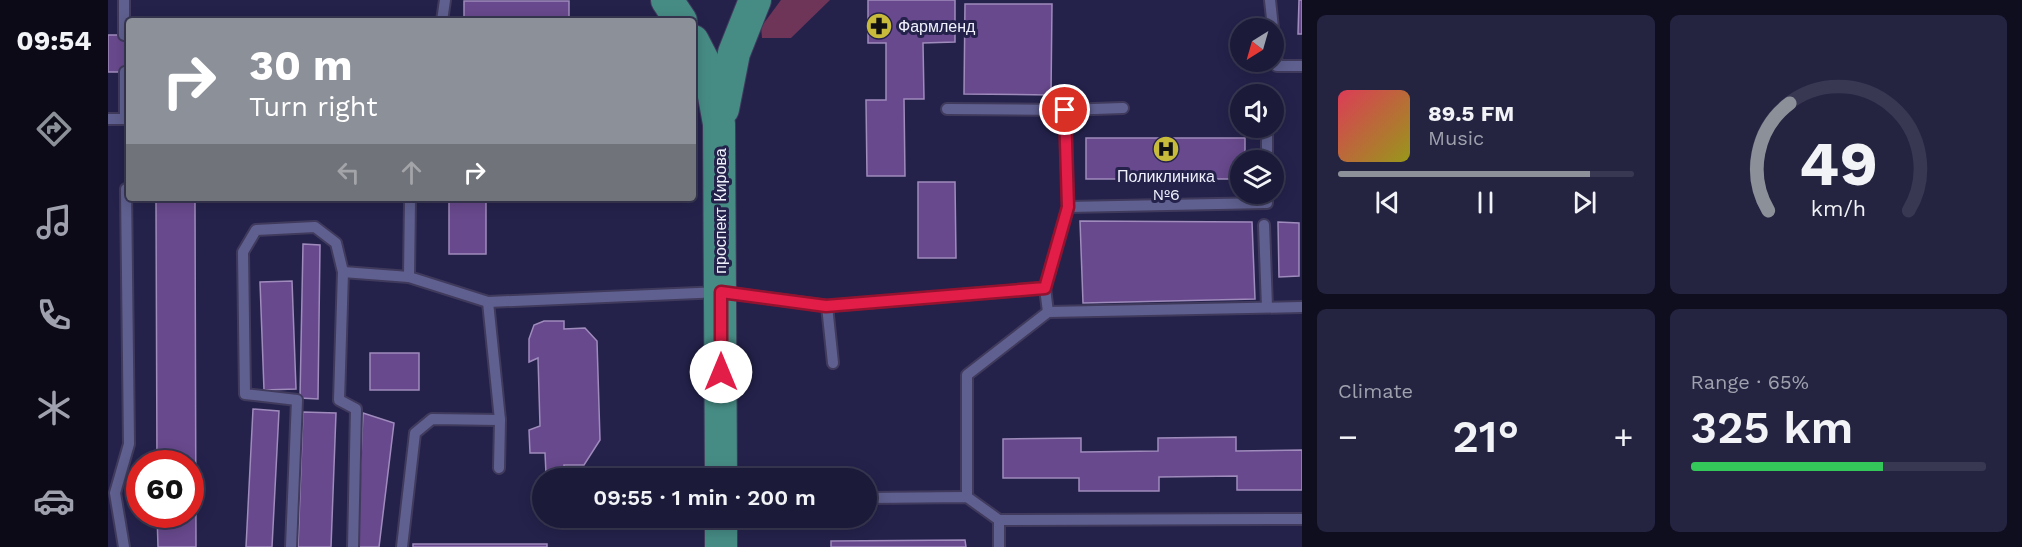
<!DOCTYPE html>
<html lang="en">
<head>
<meta charset="utf-8">
<style>
  :root { --surface:#1b1a38; --page:#242340; --text:#f1f3f6; --muted:#a0a1ae; --line:#393853; --accent:#8c9099 }
  body { margin:0; font-family:"Work Sans",sans-serif; background:var(--page); color:var(--text); height:100vh; display:flex; flex-direction:column; font-size:22px; white-space:nowrap }
  * { box-sizing:border-box; margin:0 }
  p { font-size:20px; color:var(--muted) }
  .icon { flex:none; width:33px; height:33px; fill:none; stroke:currentColor; stroke-width:2; stroke-linecap:round; stroke-linejoin:round }
  .map { position:relative; flex:1; overflow:hidden }
  .side { display:flex; flex-direction:column; gap:15px; padding:15px; background:#0f0e1f; width:720px }
  .side>* { flex:none }
  .guide { position:absolute; left:18px; top:18px; width:570px; height:183px; border-radius:6px; box-shadow:0 3px 15px #0003,0 0 0 2px var(--line); background:#8c9099; color:#fff; overflow:hidden }
  .needle { width:39px; rotate:217deg }
  .fabs { position:absolute; left:1122px; top:18px; display:grid; gap:12px }
  .fabs a { display:grid; place-items:center; width:54px; height:54px; border-radius:50%; background:var(--surface); box-shadow:0 3px 15px #0003,0 0 0 2px var(--line); font-size:30px }
  .speed { position:absolute; left:18px; top:450px; display:flex; gap:12px; font-size:30px; font-weight:700; text-align:center }
  .speed>* { display:grid; place-content:center; width:78px; height:78px; border-radius:50%; background:var(--surface); box-shadow:0 3px 15px #0003,0 0 0 2px var(--line); line-height:1 }
  .speed .limit { border:9px solid #d22; background:#fff; color:#111 }
  .pin { position:absolute; display:grid; place-items:center; width:51px; height:51px; color:#fff; margin:-26px; border:3px solid #fff; border-radius:50%; box-shadow:0 2px 6px #0007 }
  .me { position:absolute; width:66px; margin:-33px; rotate:0deg; stroke-linejoin:round; filter:drop-shadow(0 0 4px #0008) }
  .turn { display:flex; align-items:center; gap:21px; height:126px; padding:0 24px; font-size:27px }
  .turn .icon { width:78px; height:78px; stroke-width:2.5 }
  .turn b { display:block; font-size:42px; line-height:51px }
  .lanes { display:flex; align-items:center; height:57px; padding:0 24px; background:#0003; justify-content:center; gap:30px; direction:ltr }
  .lanes .off { opacity:.35 }
  .big { font-size:45px; font-weight:600; line-height:1.1 }
  .side .card { flex:1; display:flex; flex-direction:column; justify-content:center; gap:9px; min-width:0; padding:0 21px; border-radius:9px; background:var(--page) }
  .side .dial { align-items:center; gap:0 }
  .dial svg { height:156px; overflow:visible; fill:none; stroke:var(--line); stroke-width:7; stroke-linecap:round; text-anchor:middle }
  .dial text { fill:var(--text); stroke:none }
  .song { display:flex; align-items:center; gap:18px }
  .cover { width:72px; height:72px; border-radius:9px; background:linear-gradient(135deg,hsl(350 70% 55%),hsl(60 70% 35%)) }
  .played { height:6px; border-radius:3px; background:linear-gradient(90deg,var(--accent) 85%,var(--line) 85%) }
  .keys { display:flex; justify-content:space-around; direction:ltr }
  .heat { display:flex; justify-content:space-between; align-items:center; font-size:33px; direction:ltr }
  .charge { height:9px; border-radius:4px; background:linear-gradient(90deg,#34c759 65%,var(--line) 0) }
  .side .tiles { flex:1; display:grid; gap:15px; grid-template-columns:repeat(2,1fr) }
  .trip { position:absolute; left:424px; top:468px; width:345px; height:60px; border-radius:30px; background:var(--surface); box-shadow:0 3px 15px #0003,0 0 0 2px var(--line); font-weight:600; line-height:60px; text-align:center }
  main { display:flex; flex:1; min-height:0 }
  .tabs { display:flex; flex-direction:column; width:108px; justify-content:space-around; align-items:center; background:#0b0a16; color:var(--muted) }
  .tabs .icon { width:42px; height:42px }
  .tabs .active { color:var(--accent) }
  .tabs b { font-size:27px; color:var(--text) }
  .map>svg:first-child { display:block }
  .green { fill:#6f3559 }
  .building { fill:#68498d; stroke:#9f8bbc; stroke-width:1.5 }
  .lines { fill:none; stroke-linecap:round; stroke-linejoin:round }
  .lane-casing { stroke:#403b5d; stroke-width:14 }
  .primary-casing { stroke:#403b5d; stroke-width:34 }
  .lane { stroke:#606090; stroke-width:10 }
  .primary { stroke:#468c85; stroke-width:32 }
  .route-casing { stroke:#92132f; stroke-width:15 }
  .route { stroke:#e11d48; stroke-width:10 }
  .labels { text-anchor:middle; dominant-baseline:central; stroke-width:6; stroke-linejoin:round; paint-order:stroke }
  .poi-label { font-size:16px; fill:#f0f1fc; stroke:#24224b; text-anchor:start }
  .street-label { font-size:16px; fill:#f0f1fc; stroke:#24224b }
</style>
</head>
<body>
<main>
<nav class="tabs">
<b>09:54</b>
<svg class="icon active" aria-label="directions" viewBox="0 0 24 24"><path d="M12 3l9 9-9 9-9-9zM9 14v-3h6M13 9l2 2-2 2"/></svg>
<svg class="icon" aria-label="music" viewBox="0 0 24 24"><path d="M9 18V5l10-2v13"/><circle cx="6" cy="18" r="3"/><circle cx="16" cy="16" r="3"/></svg>
<svg class="icon" aria-label="phone" viewBox="0 0 24 24"><path d="M5 4h4l2 5-3 2q2 4 5 5l2-3 5 2v4C11 20 4 13 5 4z"/></svg>
<svg class="icon" aria-label="climate" viewBox="0 0 24 24"><path d="M12 3v18M4 7l16 10M4 17L20 7"/></svg>
<svg class="icon" aria-label="car" viewBox="0 0 24 24"><path d="M5 17H2v-5l4-1 3-4h7l3 4 3 1v5h-3M9 17h6M6 11h13"/><circle cx="7" cy="17" r="2"/><circle cx="17" cy="17" r="2"/></svg>
</nav>
<div class="map">
<svg width="1194" height="547" viewBox="0 0 1194 547">
  <rect width="100%" height="100%" fill="#24224b"/>
  <!-- green -->
  <path class="green" d="M 673,0 L 722,0 L 683,38 L 654,38 L 653,27 Z"/>
  <!-- building -->
  <g class="building">
    <path d="M 760,0 L 847,0 L 847,42 L 815,43 L 816,99 L 796,99 L 797,176 L 759,176 L 758,100 L 778,100 L 778,43 L 760,43 Z"/>
    <path d="M 1191,0 L 1194,0 L 1194,34 L 1190,34 Z"/>
    <rect x="356" y="1" width="105" height="20"/>
    <path d="M 857,4 L 944,4 L 943,95 L 856,94 Z"/>
    <rect x="0" y="35" width="21" height="37"/>
    <path d="M 978,138 L 1137,138 L 1137,160 L 1132,160 L 1132,179 L 978,179 Z"/>
    <path d="M 810,182 L 847,182 L 848,258 L 810,258 Z"/>
    <rect x="341" y="198" width="37" height="56"/>
    <path d="M 48,202 L 87,202 L 88,547 L 50,547 L 49,514 L 82,514 L 82,464 L 49,464 Z"/>
    <path d="M 972,221 L 1144,222 L 1147,299 L 975,303 Z"/>
    <path d="M 1170,222 L 1191,223 L 1191,276 L 1171,277 Z"/>
    <path d="M 195,244 L 212,245 L 210,399 L 192,398 Z"/>
    <path d="M 184,281 L 188,389 L 156,390 L 152,282 Z"/>
    <path d="M 436,321 L 456,321 L 456,329 L 477,328 L 489,341 L 492,440 L 476,465 L 456,465 L 457,473 L 438,474 L 437,453 L 422,453 L 421,430 L 432,426 L 430,358 L 421,362 L 421,339 L 426,325 Z"/>
    <rect x="262" y="353" width="49" height="37"/>
    <path d="M 145,409 L 171,411 L 164,547 L 138,547 Z"/>
    <path d="M 195,412 L 228,413 L 223,547 L 190,547 Z"/>
    <path d="M 255,413 L 286,423 L 271,547 L 249,547 Z"/>
    <path d="M 1128,437 L 1128,451 L 1194,450 L 1194,490 L 1129,490 L 1129,476 L 1051,477 L 1051,491 L 971,491 L 971,478 L 895,478 L 895,439 L 973,438 L 973,452 L 1050,451 L 1050,438 Z"/>
    <path d="M 857,540 L 858,547 L 723,547 L 723,541 Z"/>
    <rect x="305" y="544" width="134" height="3"/>
  </g>
  <g class="lines">
    <defs>
      <g id="lane">
        <path d="M 16,0 L 16,35"/>
        <path d="M 1162,0 L 1165,28"/>
        <path d="M 334,21 L 337,0"/>
        <path d="M 1166,34 L 1169,66 L 1194,66"/>
        <path d="M 17,72 L 17,119"/>
        <path d="M 839,109 L 957,110 L 960,207"/>
        <path d="M 957,110 L 1015,108"/>
        <path d="M 0,119 L 21,119"/>
        <path d="M 1159,128 L 1159,160"/>
        <path d="M 302,198 L 301,277 L 380,302 L 613,292 L 719,306 L 937,288 L 940,312"/>
        <path d="M 1156,225 L 1159,307"/>
        <path d="M 235,272 L 301,277"/>
        <path d="M 937,288 L 960,207 L 1159,203 L 1159,194"/>
        <path d="M 380,302 L 392,420 L 391,468"/>
        <path d="M 719,306 L 725,363"/>
        <path d="M 859,497 L 859,375 L 940,312 L 1194,307"/>
        <path d="M 759,498 L 859,497 L 891,520 L 1194,519"/>
        <path d="M 891,520 L 891,547"/>
        <path d="M 16,547 L 7,493 L 21,444 L 18,189"/>
        <path d="M 183,547 L 189,400 L 137,394 L 135,252 L 148,230 L 207,227 L 228,243 L 235,272 L 231,400 L 248,409 L 245,547"/>
        <path d="M 294,547 L 307,433 L 324,419 L 392,420"/>
      </g>
      <g id="primary">
        <path d="M 559,0 L 573,21"/>
        <path d="M 585,41 L 602,74 L 611,124 L 613,478"/>
        <path d="M 615,109 L 626,53 L 647,0"/>
        <path d="M 613,547 L 613,518"/>
      </g>
    </defs>
    <!-- lane casing -->
    <use href="#lane" class="lane-casing"/>
    <!-- primary casing -->
    <use href="#primary" class="primary-casing"/>
    <!-- lane -->
    <use href="#lane" class="lane"/>
    <!-- primary -->
    <use href="#primary" class="primary"/>
  </g>
  <g class="lines">
    <defs>
      <path id="route" d="M 613,372 L 613,292 L 718,306 L 937,288 L 960,207 L 957,110"/>
    </defs>
    <!-- route casing -->
    <use href="#route" class="route-casing"/>
    <!-- route -->
    <use href="#route" class="route"/>
  </g>
  <!-- icons -->
  <defs>
    <symbol id="pharmacy-disc" viewBox="-11 -11 22 22"><circle r="9.5" fill="#c8bb3b" stroke="#24224b"/><path d="M-2-6h4v4h4v4h-4v4h-4v-4h-4v-4h4Z" fill="#111"/></symbol>
    <symbol id="hospital-disc" viewBox="-11 -11 22 22"><circle r="9.5" fill="#c8bb3b" stroke="#24224b"/><path d="M-5-5h3v3.5h4V-5h3V5h-3V1.5h-4V5h-3Z" fill="#111"/></symbol>
  </defs>
  <g fill-rule="evenodd">
    <use href="#pharmacy-disc" x="756" y="11" width="30" height="30"/>
    <use href="#hospital-disc" x="1043" y="134" width="30" height="30"/>
  </g>
  <g class="labels">
    <!-- poi labels -->
    <g class="poi-label">
      <text x="790" y="26">Фармленд</text>
      <text x="1058" y="176" text-anchor="middle">Поликлиника<tspan x="1058" dy="18">№6</tspan></text>
    </g>
    <!-- street labels -->
    <g class="street-label">
      <text transform="translate(612 211) rotate(-90)">проспект Кирова</text>
    </g>
  </g>
</svg>
<div class="fabs">
<a><svg class="needle" viewBox="-14 -14 28 28"><path d="M0-13l5 13h-10z" fill="#e53935"/><path d="M0 13l5-13h-10z" fill="#a0a1ae"/></svg></a>
<a><svg class="icon" aria-label="sound" viewBox="0 0 24 24"><path d="M4 9h4l5-4v14l-5-4H4zM17 9q2 3 0 6"/></svg></a>
<a><svg class="icon" aria-label="layers" viewBox="0 0 24 24"><path d="M12 4l9 5-9 5-9-5zM3 14l9 5 9-5"/></svg></a>
</div>
<div class="speed"><div class="limit">60</div></div>
<div class="pin" style="left:957px;top:110px;background:#d93025"><svg class="icon" aria-label="arrive" viewBox="0 0 24 24"><path d="M6 21V4h12l-3 4 3 4H6"/></svg></div>
<svg class="me" style="left:613px;top:372px" viewBox="-20 -20 40 40"><circle r="19" fill="#fff"/><path d="M0-13L10 11 0 6-10 11z" fill="#e11d48"/></svg>
<div class="trip">09:55 · 1 min · 200 m</div>
<div class="guide">
<div class="turn"><svg class="icon" aria-label="right" viewBox="0 0 24 24"><path d="M7 20v-9h11M14 6l5 5-5 5"/></svg><div><b>30 m</b>Turn right</div></div>
<div class="lanes"><svg class="icon off" aria-label="left" viewBox="0 0 24 24"><path d="M17 20v-9H6M10 6l-5 5 5 5"/></svg><svg class="icon off" aria-label="ahead" viewBox="0 0 24 24"><path d="M12 20V5M6 11l6-6 6 6"/></svg><svg class="icon" aria-label="right" viewBox="0 0 24 24"><path d="M7 20v-9h11M14 6l5 5-5 5"/></svg></div>
</div>
</div>
<section class="side">
<div class="tiles">
<div class="card">
<div class="song"><i class="cover"></i><div><b>89.5 FM</b><p>Music</p></div></div>
<div class="played"></div>
<div class="keys"><svg class="icon" aria-label="previous" viewBox="0 0 24 24"><path d="M18 5L8 12l10 7zM5 5v14"/></svg><svg class="icon" aria-label="pause" viewBox="0 0 24 24"><path d="M8 5v14M16 5v14"/></svg><svg class="icon" aria-label="next" viewBox="0 0 24 24"><path d="M6 5l10 7-10 7zM19 5v14"/></svg></div>
</div>
<div class="card dial"><svg viewBox="0 0 100 80">
<path d="M14 69A42 42 0 1 1 86 69"/>
<path d="M14 69A42 42 0 0 1 25 14" stroke="#8c9099"/>
<text x="50" y="56" font-size="32" font-weight="700">49</text>
<text x="50" y="72" font-size="11">km/h</text>
</svg></div>
<div class="card"><p>Climate</p>
<div class="heat"><a>−</a><b class="big">21°</b><a>+</a></div>
</div>
<div class="card"><p>Range · 65%</p><b class="big">325 km</b><div class="charge"></div></div>
</div>
</section>
</main>
</body>
</html>
